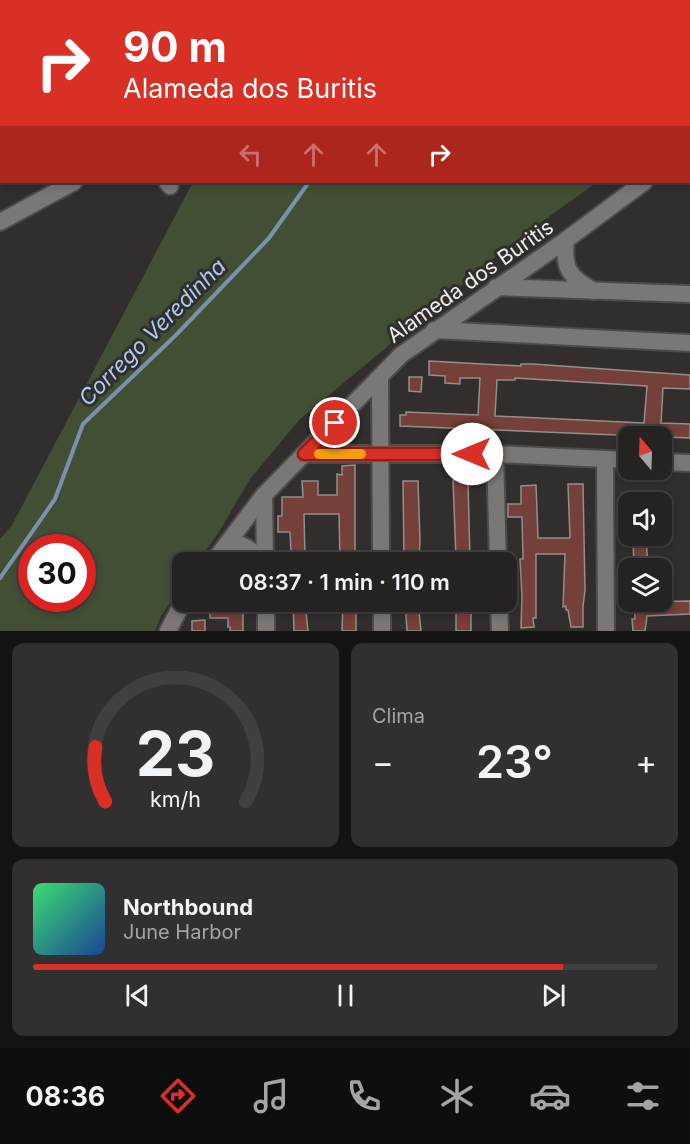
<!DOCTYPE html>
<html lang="pt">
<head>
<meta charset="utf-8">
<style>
  :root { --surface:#252222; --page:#312f2f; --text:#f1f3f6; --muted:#a3a4a5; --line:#423f40; --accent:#d93025 }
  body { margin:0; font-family:Inter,sans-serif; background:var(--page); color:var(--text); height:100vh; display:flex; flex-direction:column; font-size:22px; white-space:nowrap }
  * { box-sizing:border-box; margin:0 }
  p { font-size:20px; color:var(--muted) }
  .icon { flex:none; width:33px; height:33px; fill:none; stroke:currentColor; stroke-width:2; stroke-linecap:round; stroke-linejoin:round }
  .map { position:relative; height:631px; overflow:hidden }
  .drawer { display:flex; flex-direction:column; gap:12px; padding:12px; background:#141313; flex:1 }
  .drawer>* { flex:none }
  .top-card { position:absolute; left:0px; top:0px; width:690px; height:183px; box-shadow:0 3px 9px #0003,0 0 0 2px var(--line); background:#d93025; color:#fff; overflow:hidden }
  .needle { width:39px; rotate:341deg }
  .fabs { position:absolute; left:618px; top:426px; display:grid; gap:12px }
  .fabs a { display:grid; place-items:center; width:54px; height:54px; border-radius:12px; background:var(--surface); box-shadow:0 3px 9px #0003,0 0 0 2px var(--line); font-size:30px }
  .speed { position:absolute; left:18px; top:534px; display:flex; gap:12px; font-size:30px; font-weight:700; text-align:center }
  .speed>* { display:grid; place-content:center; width:78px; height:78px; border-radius:50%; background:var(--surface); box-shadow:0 3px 9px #0003,0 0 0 2px var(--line); line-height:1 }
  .speed .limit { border:9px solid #d22; background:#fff; color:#111 }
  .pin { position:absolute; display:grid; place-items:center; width:51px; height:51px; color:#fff; margin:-26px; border:3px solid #fff; border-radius:50%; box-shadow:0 2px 6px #0007 }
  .me { position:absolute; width:66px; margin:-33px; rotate:270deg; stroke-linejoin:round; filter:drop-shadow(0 0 4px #0008) }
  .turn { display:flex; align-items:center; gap:21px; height:126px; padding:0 24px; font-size:27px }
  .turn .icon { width:78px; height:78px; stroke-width:2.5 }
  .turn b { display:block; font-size:42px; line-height:51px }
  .lanes { display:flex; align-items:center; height:57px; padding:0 24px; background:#0003; justify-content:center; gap:30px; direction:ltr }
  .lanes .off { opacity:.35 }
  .big { font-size:45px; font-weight:600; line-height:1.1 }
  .drawer .tile { flex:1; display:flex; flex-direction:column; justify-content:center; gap:9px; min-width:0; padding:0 21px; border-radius:12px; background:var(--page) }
  .drawer .dial { align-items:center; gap:0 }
  .dial svg { height:156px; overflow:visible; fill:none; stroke:var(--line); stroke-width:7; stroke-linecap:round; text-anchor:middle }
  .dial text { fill:var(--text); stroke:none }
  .song { display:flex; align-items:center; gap:18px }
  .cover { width:72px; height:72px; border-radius:9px; background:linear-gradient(135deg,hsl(140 70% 55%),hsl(220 70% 35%)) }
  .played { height:6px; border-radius:3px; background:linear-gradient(90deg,var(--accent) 85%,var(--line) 85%) }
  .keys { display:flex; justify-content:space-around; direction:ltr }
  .heat { display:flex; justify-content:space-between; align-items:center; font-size:33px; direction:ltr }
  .drawer .tiles { flex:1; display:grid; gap:12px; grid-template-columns:1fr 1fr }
  .tile:last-child { grid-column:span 2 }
  .trip { position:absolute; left:172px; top:552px; width:345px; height:60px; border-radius:12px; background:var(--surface); box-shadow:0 3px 9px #0003,0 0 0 2px var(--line); font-weight:600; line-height:60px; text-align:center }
  .menu { display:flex; height:96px; justify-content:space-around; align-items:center; background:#0f0e0e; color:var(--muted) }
  .menu .icon { width:42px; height:42px }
  .menu .selected { color:var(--accent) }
  .menu b { font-size:27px; color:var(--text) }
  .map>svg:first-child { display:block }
  .green { fill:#424f34; fill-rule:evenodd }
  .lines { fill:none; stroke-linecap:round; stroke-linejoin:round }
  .stream { stroke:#7a91ae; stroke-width:4 }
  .building { fill:#753f3a; stroke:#938f8e; stroke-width:1.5; fill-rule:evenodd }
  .minor-casing { stroke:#4d4b49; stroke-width:20 }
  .minor { stroke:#7a7775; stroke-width:16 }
  .route-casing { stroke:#8d1f18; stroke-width:15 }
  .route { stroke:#d93025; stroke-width:10 }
  .slow { stroke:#f59e0b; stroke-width:10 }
  .labels { text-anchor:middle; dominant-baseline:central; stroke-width:6; stroke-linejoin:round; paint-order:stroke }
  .street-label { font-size:21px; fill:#f1efee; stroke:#312e2d }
  .water-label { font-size:22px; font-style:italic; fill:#adccf3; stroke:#312e2d }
</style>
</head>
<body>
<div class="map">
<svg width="690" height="631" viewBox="0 0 690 631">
  <rect width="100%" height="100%" fill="#312e2d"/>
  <!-- green -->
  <g class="green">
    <path d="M 451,0 L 690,0 L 690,98 L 689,100 L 688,2 L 449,1 Z"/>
    <path d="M 193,182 L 597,182 L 510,245 L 300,419 L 250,479 L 219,532 L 198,562 L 183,562 L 183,584 L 161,616 L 155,631 L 0,631 L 0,539 L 12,525 ZM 32,548 L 82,548 L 82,598 L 32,598 Z"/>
  </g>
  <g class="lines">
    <!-- stream -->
    <g class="stream">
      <path d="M 542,2 L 546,0"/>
      <path d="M 0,578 L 55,499 L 83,424 L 176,335 L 269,238 L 309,182"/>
    </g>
  </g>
  <!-- building -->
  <g class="building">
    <path d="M 429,361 L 521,366 L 521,364 L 533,364 L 690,375 L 690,389 L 663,388 L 661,423 L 690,424 L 690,438 L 400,426 L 400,415 L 406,415 L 406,412 L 478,415 L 480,378 L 460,378 L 460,384 L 445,383 L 445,376 L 429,375 ZM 515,378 L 647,386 L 644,423 L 495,416 L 497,380 L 515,380 Z"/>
    <path d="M 409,377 L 422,377 L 421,392 L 409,391 Z"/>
    <path d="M 355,465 L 355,562 L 343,562 L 343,559 L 340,559 L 339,514 L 304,514 L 305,559 L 303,559 L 303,562 L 277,562 L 276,551 L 291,551 L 290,532 L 278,532 L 278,516 L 282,516 L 282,497 L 303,497 L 302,481 L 318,481 L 318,495 L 337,495 L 337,474 L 342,475 L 342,466 Z"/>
    <path d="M 453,480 L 468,480 L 470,562 L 457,562 L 456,559 Z"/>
    <path d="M 403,481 L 418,481 L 420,541 L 419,557 L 417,557 L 417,562 L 404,562 Z"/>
    <path d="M 568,484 L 583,484 L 585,590 L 583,607 L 583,627 L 571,627 L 568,610 L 566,610 L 566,606 L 563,607 L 565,554 L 536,554 L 536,618 L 533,618 L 534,627 L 521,628 L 522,596 L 520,559 L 523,559 L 522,517 L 508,517 L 508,504 L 521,504 L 521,486 L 536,485 L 538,538 L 570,538 Z"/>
    <rect x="632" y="492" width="13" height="10"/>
    <path d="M 633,536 L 646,536 L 648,568 L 634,568 Z"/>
    <path d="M 690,601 L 690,614 L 647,616 L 645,631 L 633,631 L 632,619 L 635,619 L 634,602 Z"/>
    <path d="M 293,602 L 305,602 L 308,631 L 294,631 Z"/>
    <path d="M 343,602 L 356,602 L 356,631 L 342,631 Z"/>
    <path d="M 405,602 L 418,602 L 421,631 L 407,631 Z"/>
    <path d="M 458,602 L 471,602 L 471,631 L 456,631 L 456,610 L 458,610 Z"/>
    <path d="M 243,604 L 243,631 L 230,631 L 230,627 L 228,627 L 228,618 L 210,618 L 210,605 Z"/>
    <path d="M 205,620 L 205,631 L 192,631 L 192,621 Z"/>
  </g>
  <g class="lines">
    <defs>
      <g id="minor">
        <path d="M 71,0 L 72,2"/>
        <path d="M 137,2 L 140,0"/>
        <path d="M 398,2 L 401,0"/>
        <path d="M 0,78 L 2,77"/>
        <path d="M 688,143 L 690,141"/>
        <path d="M 688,168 L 690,168"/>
        <path d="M 167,182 L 170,186"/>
        <path d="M 0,222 L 74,182"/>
        <path d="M 566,240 C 563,269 569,277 594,291"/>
        <path d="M 496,287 L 690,294"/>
        <path d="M 434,330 L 690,343"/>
        <path d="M 380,377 L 381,562"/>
        <path d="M 304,454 L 495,454 L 628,460"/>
        <path d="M 495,454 L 498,562"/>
        <path d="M 605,459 L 606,631"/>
        <path d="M 662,462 L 690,463"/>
        <path d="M 264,495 L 265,562"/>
        <path d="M 230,540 L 246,547 L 265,561"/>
        <path d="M 213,562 L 264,495 L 401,355 L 566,240 L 644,182"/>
        <path d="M 266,602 L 266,631"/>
        <path d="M 382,602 L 382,631"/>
        <path d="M 499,602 L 500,631"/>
        <path d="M 168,631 L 183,602"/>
      </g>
    </defs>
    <!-- minor casing -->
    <use href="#minor" class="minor-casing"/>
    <!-- minor -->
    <use href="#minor" class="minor"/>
  </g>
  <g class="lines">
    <defs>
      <path id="route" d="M 335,423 L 304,454 L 472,454"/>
    </defs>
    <!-- route casing -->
    <use href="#route" class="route-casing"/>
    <!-- route -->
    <use href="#route" class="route"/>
    <!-- slow -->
    <path class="slow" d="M 319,454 L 361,454"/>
  </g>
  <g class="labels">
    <!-- street labels -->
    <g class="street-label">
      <text transform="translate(470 281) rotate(-35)">Alameda dos Buritis</text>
    </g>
    <!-- water labels -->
    <g class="water-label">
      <text transform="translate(152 332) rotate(-45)">Corrego Veredinha</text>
    </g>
  </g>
</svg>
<div class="fabs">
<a><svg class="needle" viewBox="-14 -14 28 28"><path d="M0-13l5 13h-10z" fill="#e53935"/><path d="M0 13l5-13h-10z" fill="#a3a4a5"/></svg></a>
<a><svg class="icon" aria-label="sound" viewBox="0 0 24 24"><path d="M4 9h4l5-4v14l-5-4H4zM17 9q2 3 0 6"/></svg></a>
<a><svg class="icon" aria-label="layers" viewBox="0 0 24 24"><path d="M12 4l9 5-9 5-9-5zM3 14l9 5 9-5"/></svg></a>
</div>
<div class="speed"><div class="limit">30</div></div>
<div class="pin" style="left:335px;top:423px;background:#d93025"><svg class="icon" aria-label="arrive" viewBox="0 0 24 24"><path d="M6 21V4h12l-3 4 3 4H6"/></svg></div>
<svg class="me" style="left:472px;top:454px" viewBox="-20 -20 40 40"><circle r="19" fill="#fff"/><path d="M0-13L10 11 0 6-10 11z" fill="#d93025"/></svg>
<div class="trip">08:37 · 1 min · 110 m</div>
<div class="top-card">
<div class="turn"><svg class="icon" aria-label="right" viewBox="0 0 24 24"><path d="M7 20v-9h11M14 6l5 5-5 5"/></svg><div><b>90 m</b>Alameda dos Buritis</div></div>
<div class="lanes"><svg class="icon off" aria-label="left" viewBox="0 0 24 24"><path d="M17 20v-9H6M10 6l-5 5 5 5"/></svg><svg class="icon off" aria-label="ahead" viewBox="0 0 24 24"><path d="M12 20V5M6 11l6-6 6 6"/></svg><svg class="icon off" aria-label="ahead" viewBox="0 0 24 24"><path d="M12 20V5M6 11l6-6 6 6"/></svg><svg class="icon" aria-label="right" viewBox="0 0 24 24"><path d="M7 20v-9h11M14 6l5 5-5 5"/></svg></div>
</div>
</div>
<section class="drawer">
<div class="tiles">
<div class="tile dial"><svg viewBox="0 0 100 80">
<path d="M14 69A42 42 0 1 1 86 69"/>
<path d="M14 69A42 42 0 0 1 9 41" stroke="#d93025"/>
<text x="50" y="56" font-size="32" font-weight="700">23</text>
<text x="50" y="72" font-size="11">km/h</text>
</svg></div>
<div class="tile"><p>Clima</p>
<div class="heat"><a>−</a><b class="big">23°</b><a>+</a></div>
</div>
<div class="tile">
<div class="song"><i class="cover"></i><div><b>Northbound</b><p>June Harbor</p></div></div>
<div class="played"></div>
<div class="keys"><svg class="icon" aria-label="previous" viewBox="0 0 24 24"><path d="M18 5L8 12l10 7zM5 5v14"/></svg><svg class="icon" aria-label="pause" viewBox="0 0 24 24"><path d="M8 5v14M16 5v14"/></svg><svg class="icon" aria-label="next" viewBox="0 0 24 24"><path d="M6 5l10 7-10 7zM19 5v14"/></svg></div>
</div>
</div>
</section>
<nav class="menu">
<b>08:36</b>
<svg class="icon selected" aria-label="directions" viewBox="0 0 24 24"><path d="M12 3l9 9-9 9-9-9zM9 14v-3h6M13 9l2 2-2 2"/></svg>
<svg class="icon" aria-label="music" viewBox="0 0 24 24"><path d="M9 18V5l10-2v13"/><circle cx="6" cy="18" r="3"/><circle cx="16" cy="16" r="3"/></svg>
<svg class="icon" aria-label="phone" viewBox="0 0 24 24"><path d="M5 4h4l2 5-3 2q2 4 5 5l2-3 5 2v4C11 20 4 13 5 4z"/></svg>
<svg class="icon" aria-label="climate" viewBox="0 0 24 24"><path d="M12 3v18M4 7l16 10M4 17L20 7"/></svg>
<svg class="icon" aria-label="car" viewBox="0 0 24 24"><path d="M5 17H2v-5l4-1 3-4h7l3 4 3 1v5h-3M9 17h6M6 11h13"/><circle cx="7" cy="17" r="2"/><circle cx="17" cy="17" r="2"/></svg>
<svg class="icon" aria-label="filters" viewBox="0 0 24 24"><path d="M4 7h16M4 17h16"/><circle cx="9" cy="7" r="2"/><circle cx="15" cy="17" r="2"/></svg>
</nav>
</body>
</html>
